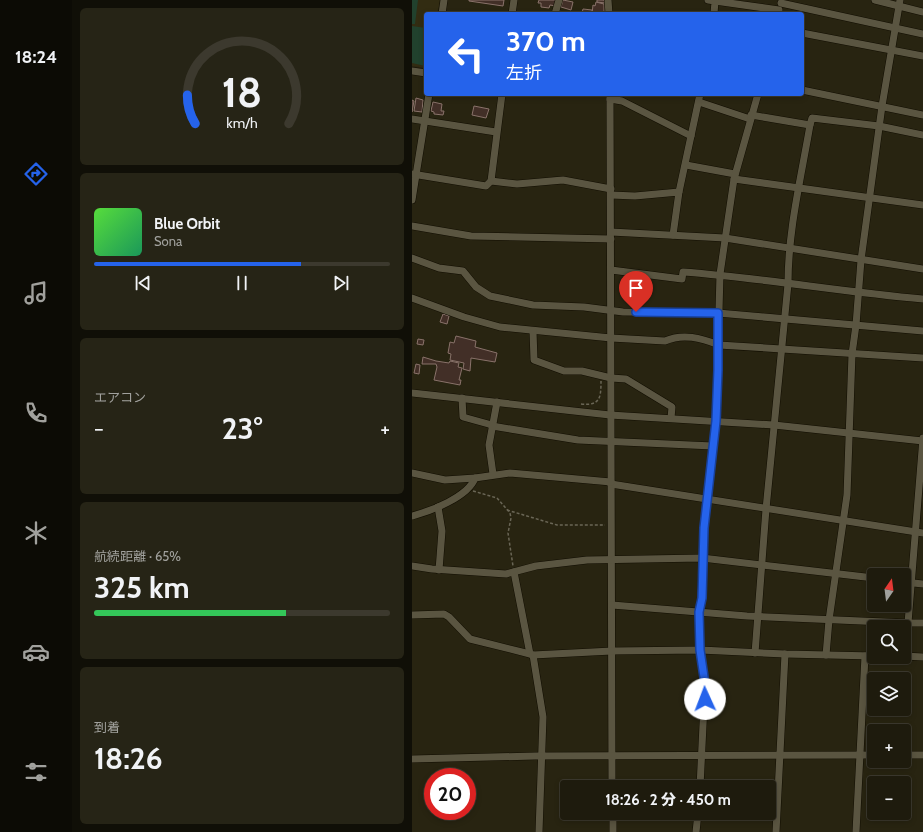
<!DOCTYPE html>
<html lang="ja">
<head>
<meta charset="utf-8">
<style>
  :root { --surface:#1e1b0d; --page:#262416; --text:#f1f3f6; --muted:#a1a19d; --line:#3c392e; --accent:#2563eb }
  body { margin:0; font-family:Cabin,"Noto Sans JP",sans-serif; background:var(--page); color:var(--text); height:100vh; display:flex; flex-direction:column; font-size:15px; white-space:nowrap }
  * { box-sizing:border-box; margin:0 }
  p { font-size:13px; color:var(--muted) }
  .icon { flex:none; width:22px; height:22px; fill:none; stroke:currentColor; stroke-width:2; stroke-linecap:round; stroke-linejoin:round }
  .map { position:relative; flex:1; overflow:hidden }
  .side { display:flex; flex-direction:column; gap:8px; padding:8px; background:#100f07; width:340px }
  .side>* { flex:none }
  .top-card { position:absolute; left:12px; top:12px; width:380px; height:84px; border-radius:4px; box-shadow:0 2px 6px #0003,0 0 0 1px var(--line); background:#2563eb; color:#fff; overflow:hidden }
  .needle { width:26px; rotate:14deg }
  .tools { position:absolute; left:455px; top:568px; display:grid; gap:8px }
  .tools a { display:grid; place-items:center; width:44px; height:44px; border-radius:4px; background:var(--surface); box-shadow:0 2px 6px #0003,0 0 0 1px var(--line); font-size:20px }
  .speed { position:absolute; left:12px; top:768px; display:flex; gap:8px; font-size:20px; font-weight:700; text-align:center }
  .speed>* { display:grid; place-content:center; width:52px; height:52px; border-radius:50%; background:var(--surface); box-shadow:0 2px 6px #0003,0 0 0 1px var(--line); line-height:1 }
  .speed .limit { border:6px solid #d22; background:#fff; color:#111 }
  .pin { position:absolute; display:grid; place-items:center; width:34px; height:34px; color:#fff; margin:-41px -17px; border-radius:50% 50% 50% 0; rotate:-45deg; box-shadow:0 0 4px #0007 }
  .pin .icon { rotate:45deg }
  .me { position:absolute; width:44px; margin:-22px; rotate:358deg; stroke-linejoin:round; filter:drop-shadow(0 0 3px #0008) }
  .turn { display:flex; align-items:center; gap:14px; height:84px; padding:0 16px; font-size:18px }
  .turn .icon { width:52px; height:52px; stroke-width:2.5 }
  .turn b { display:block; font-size:28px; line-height:34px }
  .big { font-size:30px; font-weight:800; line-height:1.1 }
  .side .tile { flex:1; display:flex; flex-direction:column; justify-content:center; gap:6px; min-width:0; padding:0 14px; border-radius:6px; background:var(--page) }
  .side .dial { align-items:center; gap:0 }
  .dial svg { height:104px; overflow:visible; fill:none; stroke:var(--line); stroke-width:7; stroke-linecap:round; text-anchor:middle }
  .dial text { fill:var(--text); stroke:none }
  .song { display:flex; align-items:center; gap:12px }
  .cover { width:48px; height:48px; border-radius:6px; background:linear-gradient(135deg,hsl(110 70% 55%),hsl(150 70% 35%)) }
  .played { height:4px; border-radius:2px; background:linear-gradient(90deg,var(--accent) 70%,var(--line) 70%) }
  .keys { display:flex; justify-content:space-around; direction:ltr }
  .heat { display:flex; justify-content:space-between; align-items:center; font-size:22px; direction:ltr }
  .charge { height:6px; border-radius:3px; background:linear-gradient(90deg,#34c759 65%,var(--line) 0) }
  .trip { position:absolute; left:148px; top:780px; width:216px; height:40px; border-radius:4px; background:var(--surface); box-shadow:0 2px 6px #0003,0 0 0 1px var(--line); font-weight:800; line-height:40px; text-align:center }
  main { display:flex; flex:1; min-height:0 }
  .tabs { display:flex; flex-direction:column; width:72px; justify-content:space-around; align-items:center; background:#0c0b05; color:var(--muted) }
  .tabs .icon { width:28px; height:28px }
  .tabs .selected { color:var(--accent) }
  .tabs b { font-size:18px; color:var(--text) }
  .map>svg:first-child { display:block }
  .built { fill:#322c12 }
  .green { fill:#21412d }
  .building { fill:#422f27; stroke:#89726a }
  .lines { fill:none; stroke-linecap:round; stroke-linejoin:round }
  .minor-casing { stroke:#110d00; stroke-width:8 }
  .path { stroke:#6a6656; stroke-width:1.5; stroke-dasharray:3 2; stroke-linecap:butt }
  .minor { stroke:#5a5541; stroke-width:7 }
  .route-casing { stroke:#184099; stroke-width:10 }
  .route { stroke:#2563eb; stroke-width:7 }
</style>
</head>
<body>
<main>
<nav class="tabs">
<b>18:24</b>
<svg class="icon selected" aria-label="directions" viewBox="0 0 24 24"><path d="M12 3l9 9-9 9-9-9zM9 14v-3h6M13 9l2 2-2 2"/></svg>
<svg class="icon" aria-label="music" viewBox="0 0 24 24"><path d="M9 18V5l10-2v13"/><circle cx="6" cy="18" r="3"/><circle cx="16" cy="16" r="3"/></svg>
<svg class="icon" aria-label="phone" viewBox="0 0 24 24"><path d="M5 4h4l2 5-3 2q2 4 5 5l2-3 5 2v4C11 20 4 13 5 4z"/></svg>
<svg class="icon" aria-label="climate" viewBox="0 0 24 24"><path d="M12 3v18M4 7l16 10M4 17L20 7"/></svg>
<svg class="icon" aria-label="car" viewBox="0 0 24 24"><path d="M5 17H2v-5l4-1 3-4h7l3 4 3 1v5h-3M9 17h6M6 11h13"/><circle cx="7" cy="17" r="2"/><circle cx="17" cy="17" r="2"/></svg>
<svg class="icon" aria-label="filters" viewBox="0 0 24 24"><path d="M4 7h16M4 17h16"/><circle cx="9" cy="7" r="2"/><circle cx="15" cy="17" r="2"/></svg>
</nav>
<section class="side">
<div class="tile dial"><svg viewBox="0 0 100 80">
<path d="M14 69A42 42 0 1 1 86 69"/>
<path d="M14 69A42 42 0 0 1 8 47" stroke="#2563eb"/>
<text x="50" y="56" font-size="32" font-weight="700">18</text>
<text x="50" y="72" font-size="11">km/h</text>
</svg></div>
<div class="tile">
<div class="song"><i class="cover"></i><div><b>Blue Orbit</b><p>Sona</p></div></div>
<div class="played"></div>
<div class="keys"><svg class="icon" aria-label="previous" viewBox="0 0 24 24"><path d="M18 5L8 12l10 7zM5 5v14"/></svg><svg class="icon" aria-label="pause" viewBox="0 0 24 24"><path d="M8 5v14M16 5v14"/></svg><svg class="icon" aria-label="next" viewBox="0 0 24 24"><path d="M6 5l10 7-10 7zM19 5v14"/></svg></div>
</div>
<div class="tile"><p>エアコン</p>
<div class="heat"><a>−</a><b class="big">23°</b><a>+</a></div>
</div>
<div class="tile"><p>航続距離 · 65%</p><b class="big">325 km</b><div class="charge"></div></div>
<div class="tile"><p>到着</p><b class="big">18:26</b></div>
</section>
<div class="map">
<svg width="511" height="832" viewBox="0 0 511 832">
  <rect width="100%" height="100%" fill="#282411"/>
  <!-- built -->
  <path class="built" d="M 0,0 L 28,0 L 25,14 L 14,14 L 14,68 L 0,66 Z"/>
  <!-- green -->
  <g class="green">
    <path d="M 0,0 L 6,0 L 3,24 L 0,24 Z"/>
    <path d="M 0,26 L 14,28 L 13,66 L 0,63 Z"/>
  </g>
  <!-- building -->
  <g class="building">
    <path d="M 57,0 L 92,0 L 91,6 L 57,1 Z"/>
    <path d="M 127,0 L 144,0 L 144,6 L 138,5 L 137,8 L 129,7 L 129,3 L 126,3 Z"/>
    <path d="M 151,0 L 161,2 L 159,10 L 149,7 Z"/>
    <path d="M 185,0 L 192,0 L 193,3 L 185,2 Z"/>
    <path d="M 184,2 L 192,4 L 192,14 L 180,14 L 181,5 L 183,6 Z"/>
    <path d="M 171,9 L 180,10 L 180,14 L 170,13 Z"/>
    <path d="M 147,11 L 158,14 L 146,14 Z"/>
    <path d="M 106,12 L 116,13 L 115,14 L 106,14 Z"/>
    <path d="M 4,98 L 11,100 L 10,112 L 2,111 Z"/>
    <path d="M 0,100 L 2,101 L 0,112 Z"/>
    <path d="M 21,102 L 30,104 L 29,111 L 32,111 L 31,115 L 22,114 L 22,112 L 19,111 Z"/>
    <path d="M 62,106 L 77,109 L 74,118 L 60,115 Z"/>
    <path d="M 31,314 L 37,316 L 35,324 L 28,322 Z"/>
    <path d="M 44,336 L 64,341 L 63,347 L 85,353 L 83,362 L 59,358 L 58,371 L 51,369 L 52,363 L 38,360 L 39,354 L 36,353 L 38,342 L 42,343 Z"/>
    <path d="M 6,339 L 12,340 L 11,345 L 5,344 Z"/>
    <path d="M 11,357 L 24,361 L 37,363 L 38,361 L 47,363 L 46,367 L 50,368 L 47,380 L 49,380 L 48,385 L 22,380 L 25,367 L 24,364 L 10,364 Z"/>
    <path d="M 4,364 L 8,365 L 7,374 L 2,373 Z"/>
  </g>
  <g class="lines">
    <defs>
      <g id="minor">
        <path d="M 196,0 L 197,14"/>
        <path d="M 296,0 L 303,1 L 302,14"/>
        <path d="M 463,0 L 511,12"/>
        <path d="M 303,1 L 367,10"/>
        <path d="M 369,3 L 511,34"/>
        <path d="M 30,14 L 32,0"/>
        <path d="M 100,14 L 102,0"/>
        <path d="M 143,14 L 147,0"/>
        <path d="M 390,33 L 511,56"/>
        <path d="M 0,71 L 14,73"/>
        <path d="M 390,90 L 511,115"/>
        <path d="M 198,94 L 200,787"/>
        <path d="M 198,99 L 210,101 L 279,136"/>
        <path d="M 287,102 L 338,119"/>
        <path d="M 339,115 L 398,125 C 389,178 376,230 376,284 L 354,509 L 343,653"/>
        <path d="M 0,119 L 84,132"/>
        <path d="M 398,125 L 400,118 L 467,126 L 511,135"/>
        <path d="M 274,165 L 323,174"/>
        <path d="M 0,174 L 74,186 L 79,181 L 90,94"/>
        <path d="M 322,179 L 511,205"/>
        <path d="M 79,181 L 105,184 L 151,180 L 199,189"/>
        <path d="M 267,192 L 288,94"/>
        <path d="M 199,195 L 223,196 L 267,192 L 261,235"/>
        <path d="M 0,200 L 17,94"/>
        <path d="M 0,226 L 59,236 L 199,239"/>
        <path d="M 199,232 L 313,238 L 511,269"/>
        <path d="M 0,258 L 27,268 L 51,271 L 64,287 L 78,296 L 121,305 L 172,307 L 211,312 L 306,313 L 511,331"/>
        <path d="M 199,270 L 270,279 L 271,272 C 351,278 430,292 511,299"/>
        <path d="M 0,298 L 52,317 L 88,327 L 199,338 L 253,341 C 271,333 289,338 307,345 L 511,358"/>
        <path d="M 121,331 L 122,360 L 152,371 L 170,371 L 199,378 L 214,379 L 260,407 L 259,418"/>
        <path d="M 0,393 L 198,415 L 362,425 L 511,441"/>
        <path d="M 50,398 L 51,417 L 80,425"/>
        <path d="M 80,426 L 166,440 L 301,446"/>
        <path d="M 0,473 L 33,480 L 63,478"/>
        <path d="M 81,474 L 77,445 L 85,402"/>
        <path d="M 199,484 L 511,533"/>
        <path d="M 26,507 L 30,531 L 27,570"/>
        <path d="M 0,516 C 19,511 56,497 63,478 L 98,473 L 199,482"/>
        <path d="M 0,566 L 20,569 L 94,574 L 124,566 L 175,560 L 290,558 L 462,578"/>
        <path d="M 102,572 L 118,654 L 121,655 L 200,651 L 288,650 L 373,654 L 462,656"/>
        <path d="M 492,582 L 511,584"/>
        <path d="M 200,605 L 335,616 L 496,623 L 511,438"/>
        <path d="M 0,615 L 32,614 L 37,617 L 58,639 L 118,654"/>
        <path d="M 121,655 L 131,717 L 127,832"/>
        <path d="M 414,655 L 417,620 L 435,495 L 440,354 L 444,325 L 449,260 L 470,106 L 488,0"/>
        <path d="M 492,656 L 511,657"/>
        <path d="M 494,656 L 496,623 L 511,623"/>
        <path d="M 492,755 L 511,755"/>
        <path d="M 0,759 L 123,756 L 462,755"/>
        <path d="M 288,787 L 293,684 L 288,650 L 287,612 L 289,598 L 292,528 L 304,421 L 308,274 L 322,179 L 346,94"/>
        <path d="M 201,813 L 201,832"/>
        <path d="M 284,832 L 286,813"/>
        <path d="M 364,832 L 373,654"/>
        <path d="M 444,832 L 453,656"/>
      </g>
    </defs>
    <!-- minor casing -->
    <use href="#minor" class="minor-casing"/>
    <!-- path -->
    <g class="path">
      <path d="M 169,404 C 188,406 189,398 189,381"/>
      <path d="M 61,491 L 85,498 L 98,513 L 99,518 L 96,533 L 101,566"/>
      <path d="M 95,510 L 145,525 L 193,525"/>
    </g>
    <!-- minor -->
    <use href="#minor" class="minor"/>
  </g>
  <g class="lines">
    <defs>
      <path id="route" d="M 224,312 L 306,313 L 306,370 L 304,421 L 292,528 L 290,598 L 287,612 L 288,650 L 293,684 L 293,699"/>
    </defs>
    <!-- route casing -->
    <use href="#route" class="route-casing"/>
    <!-- route -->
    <use href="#route" class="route"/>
  </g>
</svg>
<div class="tools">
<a><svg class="needle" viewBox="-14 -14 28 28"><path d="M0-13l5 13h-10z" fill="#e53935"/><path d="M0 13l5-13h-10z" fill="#a1a19d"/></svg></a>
<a><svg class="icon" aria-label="search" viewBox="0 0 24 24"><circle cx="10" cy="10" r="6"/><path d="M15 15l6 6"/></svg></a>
<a><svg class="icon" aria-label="layers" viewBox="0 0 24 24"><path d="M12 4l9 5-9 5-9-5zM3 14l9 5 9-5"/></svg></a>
<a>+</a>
<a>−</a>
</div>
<div class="speed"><div class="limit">20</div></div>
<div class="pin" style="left:224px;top:312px;background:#d93025"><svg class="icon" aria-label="arrive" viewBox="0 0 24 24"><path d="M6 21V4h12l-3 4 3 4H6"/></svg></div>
<svg class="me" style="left:293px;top:699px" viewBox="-20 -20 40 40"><circle r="19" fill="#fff"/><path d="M0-13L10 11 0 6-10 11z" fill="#2563eb"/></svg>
<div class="trip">18:26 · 2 分 · 450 m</div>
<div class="top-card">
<div class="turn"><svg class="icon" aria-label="left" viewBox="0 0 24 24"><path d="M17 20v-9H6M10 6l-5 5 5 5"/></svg><div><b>370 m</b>左折</div></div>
</div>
</div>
</main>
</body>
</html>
